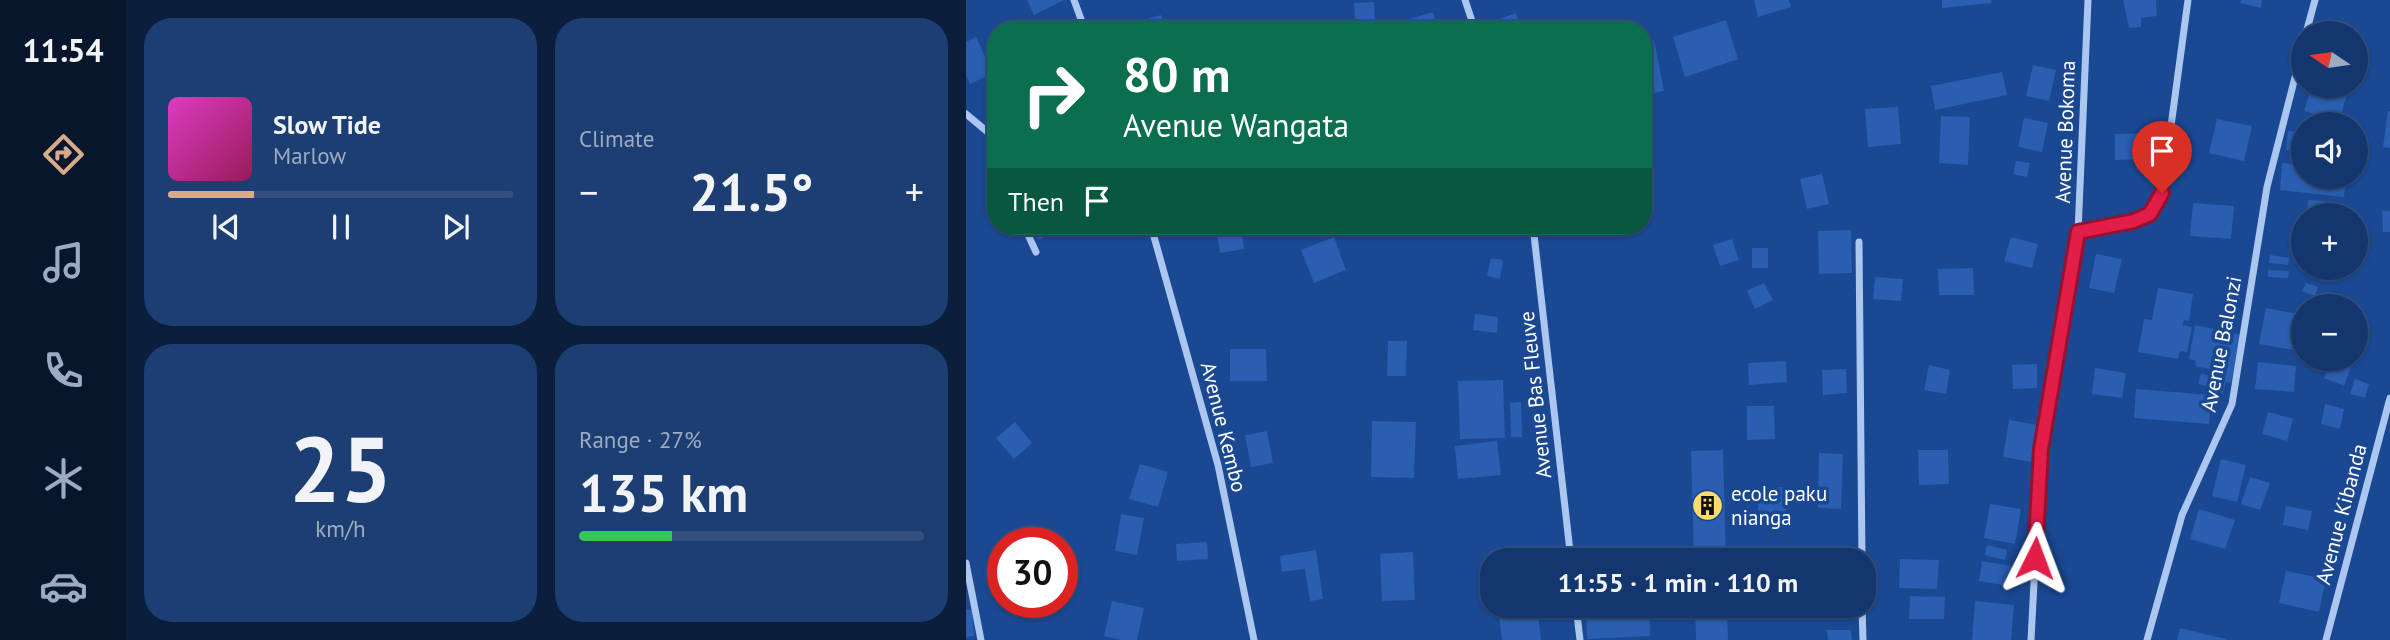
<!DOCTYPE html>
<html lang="en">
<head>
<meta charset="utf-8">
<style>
  :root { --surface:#14366e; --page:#1d3e73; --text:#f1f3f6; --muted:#9dabc2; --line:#335081; --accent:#d6ab8b }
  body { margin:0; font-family:"PT Sans",sans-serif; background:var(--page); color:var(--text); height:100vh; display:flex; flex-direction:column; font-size:26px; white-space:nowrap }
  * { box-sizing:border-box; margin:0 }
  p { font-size:23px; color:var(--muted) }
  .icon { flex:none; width:38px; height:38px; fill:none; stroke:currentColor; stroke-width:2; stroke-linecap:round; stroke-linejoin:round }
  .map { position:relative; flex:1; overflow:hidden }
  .details { display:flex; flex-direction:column; gap:18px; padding:18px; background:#0b1e3c; width:840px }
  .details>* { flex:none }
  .hud { position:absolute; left:21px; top:21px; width:665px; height:214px; border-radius:28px; box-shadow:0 2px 5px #0004,0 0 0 2px var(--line); background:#0b6e4f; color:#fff; overflow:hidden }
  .needle { width:46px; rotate:283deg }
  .tools { position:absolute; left:1325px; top:21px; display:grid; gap:14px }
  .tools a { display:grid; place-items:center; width:77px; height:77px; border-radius:50%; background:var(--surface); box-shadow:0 2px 5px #0004,0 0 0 2px var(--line); font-size:35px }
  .speed { position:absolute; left:21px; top:527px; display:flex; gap:14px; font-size:35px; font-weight:700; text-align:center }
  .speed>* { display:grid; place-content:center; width:91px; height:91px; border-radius:50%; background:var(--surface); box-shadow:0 2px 5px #0004,0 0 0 2px var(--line); line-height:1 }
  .speed .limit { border:10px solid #d22; background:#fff; color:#111 }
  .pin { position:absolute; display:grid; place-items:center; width:60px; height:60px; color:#fff; margin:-72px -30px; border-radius:50% 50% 50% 0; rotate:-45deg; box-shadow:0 0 7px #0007 }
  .pin .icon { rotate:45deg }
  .me { position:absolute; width:77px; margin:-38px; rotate:3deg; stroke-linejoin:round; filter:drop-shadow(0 0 5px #0008) }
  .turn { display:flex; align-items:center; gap:24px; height:147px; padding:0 21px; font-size:32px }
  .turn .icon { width:91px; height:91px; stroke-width:2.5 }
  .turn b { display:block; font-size:49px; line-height:60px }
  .then { display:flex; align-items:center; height:66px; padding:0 21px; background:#0003; gap:14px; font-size:26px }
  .big { font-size:52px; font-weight:700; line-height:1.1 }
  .details .widget { flex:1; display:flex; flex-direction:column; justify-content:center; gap:10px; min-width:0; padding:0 24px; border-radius:28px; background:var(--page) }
  .details .dial { align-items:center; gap:0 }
  .dial b { font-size:91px; line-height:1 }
  .song { display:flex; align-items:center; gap:21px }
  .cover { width:84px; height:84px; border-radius:10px; background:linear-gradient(135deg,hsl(310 70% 55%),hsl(330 70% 35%)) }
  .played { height:7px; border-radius:4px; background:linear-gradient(90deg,var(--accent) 25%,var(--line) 25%) }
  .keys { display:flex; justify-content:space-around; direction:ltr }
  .heat { display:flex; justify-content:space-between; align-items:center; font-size:38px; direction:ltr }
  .charge { height:10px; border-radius:5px; background:linear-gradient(90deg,#34c759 27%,var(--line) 0) }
  .details .tiles { flex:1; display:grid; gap:18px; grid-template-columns:repeat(2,1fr) }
  .trip { position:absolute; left:514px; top:548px; width:396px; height:70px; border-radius:28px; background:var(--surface); box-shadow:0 2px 5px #0004,0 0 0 2px var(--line); font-weight:700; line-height:70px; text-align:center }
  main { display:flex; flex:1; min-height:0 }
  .dock { display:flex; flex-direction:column; width:126px; justify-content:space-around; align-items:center; background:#08162c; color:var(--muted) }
  .dock .icon { width:49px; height:49px }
  .dock .selected { color:var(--accent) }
  .dock b { font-size:32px; color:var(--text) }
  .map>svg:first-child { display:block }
  .building { fill:#295eb0 }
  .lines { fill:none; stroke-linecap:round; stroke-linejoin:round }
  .street { stroke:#abc6ef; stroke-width:7 }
  .route-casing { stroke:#92132f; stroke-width:18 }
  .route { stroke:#e11d48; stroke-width:12 }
  .labels { text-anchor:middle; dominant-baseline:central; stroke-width:7; stroke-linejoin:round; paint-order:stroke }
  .street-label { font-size:21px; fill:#fff; stroke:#1a4892 }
  .poi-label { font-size:21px; fill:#fff; stroke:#1a4892; text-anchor:start }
</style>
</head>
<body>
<main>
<nav class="dock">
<b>11:54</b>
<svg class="icon selected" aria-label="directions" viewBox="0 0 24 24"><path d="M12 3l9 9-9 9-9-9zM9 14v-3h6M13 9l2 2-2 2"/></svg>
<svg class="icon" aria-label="music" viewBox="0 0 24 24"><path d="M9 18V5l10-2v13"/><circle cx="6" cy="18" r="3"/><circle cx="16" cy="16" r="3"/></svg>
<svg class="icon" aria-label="phone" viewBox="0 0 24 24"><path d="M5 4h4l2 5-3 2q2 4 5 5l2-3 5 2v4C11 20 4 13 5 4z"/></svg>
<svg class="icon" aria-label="climate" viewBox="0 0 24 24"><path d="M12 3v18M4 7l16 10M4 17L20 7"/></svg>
<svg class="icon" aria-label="car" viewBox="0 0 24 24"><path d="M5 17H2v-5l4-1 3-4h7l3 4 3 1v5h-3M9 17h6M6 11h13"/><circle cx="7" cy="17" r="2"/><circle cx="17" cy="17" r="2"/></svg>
</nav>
<section class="details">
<div class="tiles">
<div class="widget">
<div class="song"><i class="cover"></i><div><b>Slow Tide</b><p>Marlow</p></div></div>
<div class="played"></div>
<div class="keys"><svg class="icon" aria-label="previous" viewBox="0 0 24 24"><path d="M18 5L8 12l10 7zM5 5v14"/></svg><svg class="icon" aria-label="pause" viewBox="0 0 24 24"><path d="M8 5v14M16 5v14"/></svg><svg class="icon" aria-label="next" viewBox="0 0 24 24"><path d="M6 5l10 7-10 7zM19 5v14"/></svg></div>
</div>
<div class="widget"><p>Climate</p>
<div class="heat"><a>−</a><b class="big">21.5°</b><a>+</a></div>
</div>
<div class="widget dial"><b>25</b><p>km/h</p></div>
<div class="widget"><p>Range · 27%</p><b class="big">135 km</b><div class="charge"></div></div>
</div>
</section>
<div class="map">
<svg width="1424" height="640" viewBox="0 0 1424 640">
  <rect width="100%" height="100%" fill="#1a4892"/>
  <!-- building -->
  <g class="building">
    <path d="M 61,0 L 98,0 L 68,15 Z"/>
    <path d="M 788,0 L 823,0 L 825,7 L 792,17 Z"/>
    <path d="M 976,0 L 1025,0 L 1026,3 L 976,8 Z"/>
    <path d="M 1157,0 L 1190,0 L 1191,16 L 1175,18 L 1175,27 L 1163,28 Z"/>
    <path d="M 1275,0 L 1296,0 L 1295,8 L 1274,3 Z"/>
    <path d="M 408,2 L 409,21 L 389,22 L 388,3 Z"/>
    <path d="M 467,12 L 472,29 L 438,30 L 436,21 Z"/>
    <path d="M 550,13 L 555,30 L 531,30 L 528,21 Z"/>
    <path d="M 195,15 L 200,30 L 173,30 L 171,22 Z"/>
    <path d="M 760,20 L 772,59 L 719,77 L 707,37 Z"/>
    <path d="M 10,37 L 27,73 L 4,84 L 0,75 L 0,42 Z"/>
    <path d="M 688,40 L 698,91 L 677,95 L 677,43 Z"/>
    <path d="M 1067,65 L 1090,70 L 1083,101 L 1060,96 Z"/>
    <path d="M 1036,72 L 1041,95 L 969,110 L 965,86 Z"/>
    <path d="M 1346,86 L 1376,86 L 1383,88 L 1373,121 L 1338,111 Z"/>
    <path d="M 932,107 L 935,144 L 902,147 L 899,109 Z"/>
    <path d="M 1422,111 L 1424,111 L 1424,148 L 1417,147 Z"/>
    <path d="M 975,116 L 1004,117 L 1002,165 L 973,163 Z"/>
    <path d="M 1058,118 L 1082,123 L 1076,152 L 1052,147 Z"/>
    <path d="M 1251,119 L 1286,126 L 1278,161 L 1243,153 Z"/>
    <path d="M 1322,131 L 1337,133 L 1334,152 L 1320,150 Z"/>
    <path d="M 1186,133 L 1186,159 L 1149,160 L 1149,134 Z"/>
    <path d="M 1050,161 L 1064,163 L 1061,177 L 1047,174 Z"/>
    <path d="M 1316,163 L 1337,165 L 1337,177 L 1380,177 L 1378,197 L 1314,190 Z"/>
    <path d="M 856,174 L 863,204 L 841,209 L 834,179 Z"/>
    <path d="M 1342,200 L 1368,202 L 1367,215 L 1341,215 Z"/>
    <path d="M 1227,203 L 1268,206 L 1265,239 L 1224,236 Z"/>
    <path d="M 1416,211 L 1424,211 L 1424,232 L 1417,232 Z"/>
    <path d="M 66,226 L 102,226 L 72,240 Z"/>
    <path d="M 250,226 L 275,226 L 278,249 L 254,253 Z"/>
    <path d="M 429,226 L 453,226 L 453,233 L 428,231 Z"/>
    <path d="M 885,230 L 886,273 L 853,274 L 852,231 Z"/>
    <path d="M 368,237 L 380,270 L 348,283 L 335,250 Z"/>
    <path d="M 1045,237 L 1072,244 L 1066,268 L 1038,261 Z"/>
    <path d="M 766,239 L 773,260 L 754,266 L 747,245 Z"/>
    <rect x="786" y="248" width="16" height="20"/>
    <path d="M 1130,254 L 1156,259 L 1148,293 L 1123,288 Z"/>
    <path d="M 1304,255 L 1323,258 L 1322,265 L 1303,263 Z"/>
    <path d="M 525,258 L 537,260 L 534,279 L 521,276 Z"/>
    <path d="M 1007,268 L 1008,295 L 973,295 L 972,269 Z"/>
    <path d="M 1302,270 L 1323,271 L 1322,278 L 1302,277 Z"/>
    <path d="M 909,277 L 937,279 L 935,301 L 907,299 Z"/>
    <path d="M 798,283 L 807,300 L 789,309 L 781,291 Z"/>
    <path d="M 1340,283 L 1352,287 L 1349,296 L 1336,291 Z"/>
    <path d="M 1192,288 L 1227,294 L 1223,321 L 1218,320 L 1217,325 L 1226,327 L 1221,352 L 1214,351 L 1212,359 L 1172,352 L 1178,319 L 1186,320 Z"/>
    <path d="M 1300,308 L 1337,315 L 1337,333 L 1333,351 L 1293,344 Z"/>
    <path d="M 509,314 L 532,317 L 531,333 L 507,330 Z"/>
    <path d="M 1229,325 L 1276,335 L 1265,383 L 1260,382 L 1257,393 L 1244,390 L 1248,370 L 1229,366 L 1230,361 L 1223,359 Z"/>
    <path d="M 422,341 L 441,341 L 440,376 L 421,376 Z"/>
    <path d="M 264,349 L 300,349 L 301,381 L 264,381 Z"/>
    <path d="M 1366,360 L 1385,367 L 1378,386 L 1358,378 Z"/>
    <path d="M 820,361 L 821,382 L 783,385 L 782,363 Z"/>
    <path d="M 1292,362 L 1330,366 L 1328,392 L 1289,389 Z"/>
    <path d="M 1071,364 L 1071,388 L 1047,389 L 1046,365 Z"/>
    <path d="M 963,365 L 984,370 L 980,394 L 958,390 Z"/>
    <path d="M 1129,368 L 1160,373 L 1156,398 L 1126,394 Z"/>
    <path d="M 880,369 L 881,393 L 857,395 L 856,370 Z"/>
    <path d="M 1235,373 L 1243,376 L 1240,386 L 1232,384 Z"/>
    <path d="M 1389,379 L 1403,384 L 1399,398 L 1384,394 Z"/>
    <path d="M 537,380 L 539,438 L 494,439 L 492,381 Z"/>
    <path d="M 1170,389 L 1245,395 L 1243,424 L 1168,418 Z"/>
    <path d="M 555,402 L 556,437 L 545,437 L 544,403 Z"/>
    <path d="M 1359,404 L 1378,409 L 1374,429 L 1355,424 Z"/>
    <path d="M 781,406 L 808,406 L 809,439 L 781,440 Z"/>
    <path d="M 1302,412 L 1327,419 L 1321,441 L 1296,434 Z"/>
    <path d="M 1043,420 L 1072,425 L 1066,462 L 1037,457 Z"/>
    <path d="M 406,421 L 450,422 L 448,478 L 405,477 Z"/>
    <path d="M 49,422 L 66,443 L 48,459 L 30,438 Z"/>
    <path d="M 301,431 L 307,463 L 285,467 L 279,435 Z"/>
    <path d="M 531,441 L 535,475 L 492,479 L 489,446 Z"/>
    <path d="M 757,450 L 760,560 L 728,560 L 725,451 Z"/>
    <path d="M 952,450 L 982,450 L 983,484 L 953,485 Z"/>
    <path d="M 853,453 L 877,454 L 875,509 L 852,508 Z"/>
    <path d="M 1255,459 L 1280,465 L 1271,502 L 1246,496 Z"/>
    <path d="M 174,464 L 202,472 L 192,507 L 163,499 Z"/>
    <path d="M 1284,477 L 1304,483 L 1294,510 L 1275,504 Z"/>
    <path d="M 819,487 L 820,521 L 792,521 L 792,488 Z"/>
    <path d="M 1024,504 L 1055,509 L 1049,544 L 1018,538 Z"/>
    <path d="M 1320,506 L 1346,511 L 1342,530 L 1317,525 Z"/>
    <path d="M 1233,509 L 1269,520 L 1259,549 L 1224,539 Z"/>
    <path d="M 155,514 L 178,518 L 171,555 L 149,551 Z"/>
    <path d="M 65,528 L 88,542 L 57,542 Z"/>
    <path d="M 241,542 L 242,559 L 211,561 L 210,544 Z"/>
    <path d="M 1021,545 L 1041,550 L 1039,560 L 1019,555 Z"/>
    <path d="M 350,550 L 357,599 L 344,601 L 339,569 L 316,572 L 314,556 Z"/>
    <path d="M 447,552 L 449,600 L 416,601 L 414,554 Z"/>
    <path d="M 934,559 L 973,560 L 971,589 L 933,588 Z"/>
    <path d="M 1016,561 L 1046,566 L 1043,586 L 1013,581 Z"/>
    <path d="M 1320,571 L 1360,579 L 1353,612 L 1313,603 Z"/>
    <path d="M 944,596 L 979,597 L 978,619 L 943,619 Z"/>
    <path d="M 146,601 L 178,608 L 171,640 L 155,640 L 138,636 Z"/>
    <path d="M 1009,601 L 1048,605 L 1045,640 L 1006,640 Z"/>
    <path d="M 532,606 L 571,606 L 575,640 L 536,640 Z"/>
    <path d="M 620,606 L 683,606 L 684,636 L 621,639 Z"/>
    <path d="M 729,606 L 761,606 L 762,640 L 730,640 Z"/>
    <path d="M 0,610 L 6,610 L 8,636 L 0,637 Z"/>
    <path d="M 1214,628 L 1260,639 L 1260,640 L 1211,640 Z"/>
    <path d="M 861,630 L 885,630 L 886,640 L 862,640 Z"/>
  </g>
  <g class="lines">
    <!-- street -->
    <g class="street">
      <path d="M 108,0 L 119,30"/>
      <path d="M 499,0 L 509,30"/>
      <path d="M 1340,33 L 1349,0"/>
      <path d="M 0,114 L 30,139"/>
      <path d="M 58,226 L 70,252"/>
      <path d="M 185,226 L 252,465 L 288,640"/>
      <path d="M 567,226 L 605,560"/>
      <path d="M 1112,232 L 1168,221 L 1184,213 L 1196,193 L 1222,0"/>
      <path d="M 893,242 L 896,560"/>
      <path d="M 0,563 L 15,640"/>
      <path d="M 610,606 L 614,640"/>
      <path d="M 896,606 L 897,640"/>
      <path d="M 1065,640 L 1075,449 L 1112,232 L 1122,0"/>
      <path d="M 1181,640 L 1216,515 L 1266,404 L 1301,187 L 1337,46"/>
      <path d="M 1360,640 L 1424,398"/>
    </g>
  </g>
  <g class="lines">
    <defs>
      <path id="route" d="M 1069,558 L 1075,449 L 1112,232 L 1168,221 L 1184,214 L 1196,193"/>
    </defs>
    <!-- route casing -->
    <use href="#route" class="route-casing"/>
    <!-- route -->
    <use href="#route" class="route"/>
  </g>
  <!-- icons -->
  <defs>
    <symbol id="building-disc" viewBox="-11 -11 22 22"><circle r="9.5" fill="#ffdc69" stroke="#1a4892"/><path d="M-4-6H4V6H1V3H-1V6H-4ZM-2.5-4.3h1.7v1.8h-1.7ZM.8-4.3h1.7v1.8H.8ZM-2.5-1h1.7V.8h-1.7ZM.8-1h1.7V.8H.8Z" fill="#111"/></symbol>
  </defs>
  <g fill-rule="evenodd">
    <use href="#building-disc" x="724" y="488" width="35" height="35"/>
  </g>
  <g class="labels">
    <!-- street labels -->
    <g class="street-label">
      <text transform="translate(1099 132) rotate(-88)">Avenue Bokoma</text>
      <text transform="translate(1255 344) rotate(-79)">Avenue Balonzi</text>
      <text transform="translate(569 395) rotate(-96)">Avenue Bas Fleuve</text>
      <text transform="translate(258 427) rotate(76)">Avenue Kembo</text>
      <text transform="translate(1375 514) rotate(-75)">Avenue Kibanda</text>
    </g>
    <!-- poi labels -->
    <g class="poi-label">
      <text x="765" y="493">ecole paku<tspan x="765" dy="24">nianga</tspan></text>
    </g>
  </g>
</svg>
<div class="tools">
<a><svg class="needle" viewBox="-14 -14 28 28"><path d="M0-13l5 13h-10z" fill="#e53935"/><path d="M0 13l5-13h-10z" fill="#9dabc2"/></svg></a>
<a><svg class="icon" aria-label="sound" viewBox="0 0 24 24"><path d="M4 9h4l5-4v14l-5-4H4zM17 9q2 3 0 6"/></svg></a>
<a>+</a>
<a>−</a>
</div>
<div class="speed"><div class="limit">30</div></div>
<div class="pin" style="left:1196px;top:193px;background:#d93025"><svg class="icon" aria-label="arrive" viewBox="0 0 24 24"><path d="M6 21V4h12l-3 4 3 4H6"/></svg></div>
<svg class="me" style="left:1069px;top:558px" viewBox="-20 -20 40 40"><path d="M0-17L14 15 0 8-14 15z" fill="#e11d48" stroke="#fff" stroke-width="4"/></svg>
<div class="trip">11:55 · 1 min · 110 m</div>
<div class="hud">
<div class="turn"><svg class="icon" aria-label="right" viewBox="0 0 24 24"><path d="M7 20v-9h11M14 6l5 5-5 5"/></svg><div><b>80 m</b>Avenue Wangata</div></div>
<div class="then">Then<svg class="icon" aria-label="arrive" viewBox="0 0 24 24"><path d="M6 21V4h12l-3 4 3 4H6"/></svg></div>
</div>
</div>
</main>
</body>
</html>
